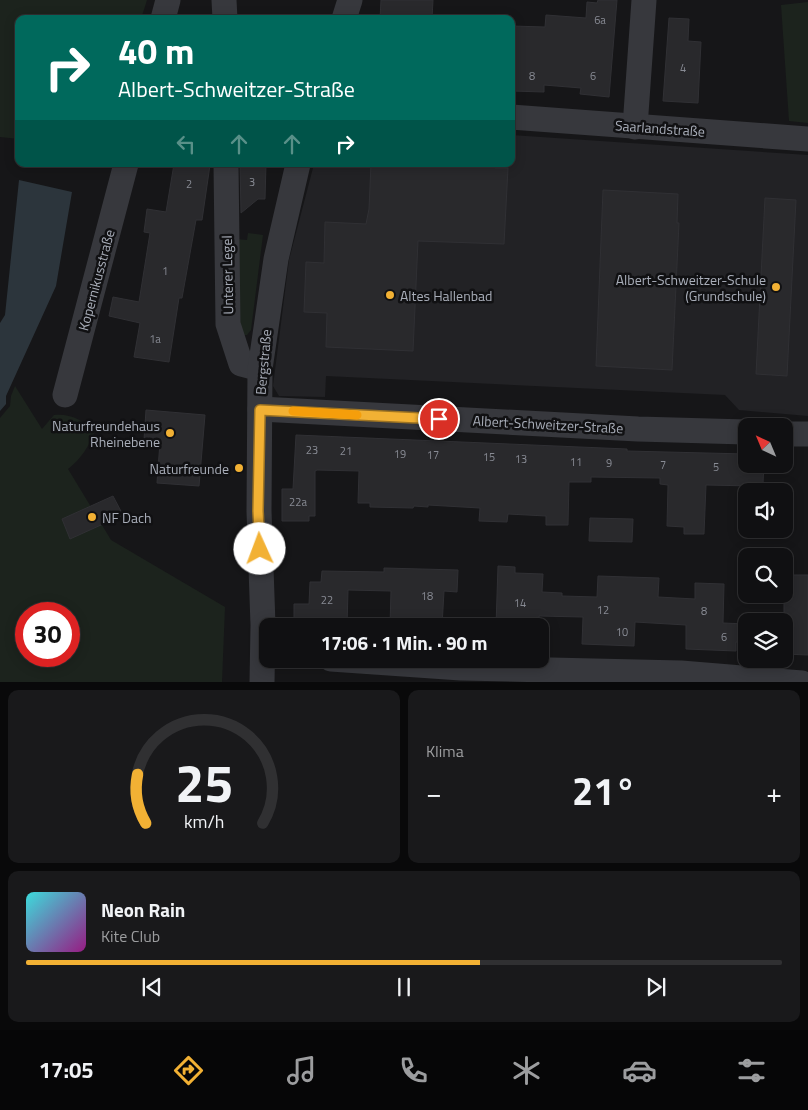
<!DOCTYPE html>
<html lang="de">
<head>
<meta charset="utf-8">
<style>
  :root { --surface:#101012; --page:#19191b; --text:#f1f3f6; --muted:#9c9d9f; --line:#303032; --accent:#f2b134 }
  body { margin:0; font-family:"Titillium Web",sans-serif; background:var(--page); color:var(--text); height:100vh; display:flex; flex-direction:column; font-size:19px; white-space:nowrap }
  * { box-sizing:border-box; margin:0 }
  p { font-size:16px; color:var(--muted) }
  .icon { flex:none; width:28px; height:28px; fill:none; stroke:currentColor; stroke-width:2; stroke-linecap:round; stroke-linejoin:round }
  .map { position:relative; height:682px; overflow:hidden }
  .details { display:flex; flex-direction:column; gap:8px; padding:8px; background:#09090a; flex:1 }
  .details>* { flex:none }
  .hud { position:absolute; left:15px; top:15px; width:500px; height:152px; border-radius:10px; box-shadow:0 2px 12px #0003,0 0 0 1px var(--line); background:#00695c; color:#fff; overflow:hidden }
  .needle { width:32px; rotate:316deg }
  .controls { position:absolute; left:738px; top:418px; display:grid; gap:10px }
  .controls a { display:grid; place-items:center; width:55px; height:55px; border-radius:10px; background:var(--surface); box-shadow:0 2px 12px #0003,0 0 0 1px var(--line); font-size:25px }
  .speed { position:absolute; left:15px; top:602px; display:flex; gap:10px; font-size:25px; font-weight:700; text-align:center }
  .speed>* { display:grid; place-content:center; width:65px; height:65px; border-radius:50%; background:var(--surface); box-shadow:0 2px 12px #0003,0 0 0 1px var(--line); line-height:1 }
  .speed .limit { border:8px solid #d22; background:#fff; color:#111 }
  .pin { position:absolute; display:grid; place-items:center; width:42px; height:42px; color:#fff; margin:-21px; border:2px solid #fff; border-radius:50%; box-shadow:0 1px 5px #0007 }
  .me { position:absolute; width:55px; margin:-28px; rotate:358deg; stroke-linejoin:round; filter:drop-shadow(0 0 4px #0008) }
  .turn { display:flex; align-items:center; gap:18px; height:105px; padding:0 20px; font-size:22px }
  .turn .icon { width:65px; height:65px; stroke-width:2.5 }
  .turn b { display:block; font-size:35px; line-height:42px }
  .lanes { display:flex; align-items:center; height:48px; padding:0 20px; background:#0003; justify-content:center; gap:25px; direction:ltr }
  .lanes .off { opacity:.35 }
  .big { font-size:38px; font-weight:700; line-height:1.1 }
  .details .widget { flex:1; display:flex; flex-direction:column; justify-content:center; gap:8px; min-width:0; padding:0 18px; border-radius:10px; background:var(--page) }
  .details .dial { align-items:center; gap:0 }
  .dial svg { height:130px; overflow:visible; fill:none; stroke:var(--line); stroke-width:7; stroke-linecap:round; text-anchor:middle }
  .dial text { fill:var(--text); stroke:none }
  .song { display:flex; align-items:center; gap:15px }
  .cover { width:60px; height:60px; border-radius:8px; background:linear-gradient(135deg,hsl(180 70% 55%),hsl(310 70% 35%)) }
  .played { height:5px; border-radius:2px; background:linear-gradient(90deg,var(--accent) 60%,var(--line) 60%) }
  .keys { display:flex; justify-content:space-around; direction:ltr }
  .heat { display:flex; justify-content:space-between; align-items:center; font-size:28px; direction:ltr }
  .details .tiles { flex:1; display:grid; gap:8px; grid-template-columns:1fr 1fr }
  .widget:last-child { grid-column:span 2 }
  .trip { position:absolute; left:259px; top:618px; width:290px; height:50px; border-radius:10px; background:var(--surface); box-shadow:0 2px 12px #0003,0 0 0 1px var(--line); font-weight:700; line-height:50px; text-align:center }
  .dock { display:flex; height:80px; justify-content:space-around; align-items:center; background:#060607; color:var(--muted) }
  .dock .icon { width:35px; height:35px }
  .dock .active { color:var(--accent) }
  .dock b { font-size:22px; color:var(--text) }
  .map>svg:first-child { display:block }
  .built { fill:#222225 }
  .green { fill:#1c231d; fill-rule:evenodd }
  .water { fill:#2c353c }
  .building { fill:#29292c; stroke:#303034 }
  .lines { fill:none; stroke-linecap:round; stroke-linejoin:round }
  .minor { stroke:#37383d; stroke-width:25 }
  .route-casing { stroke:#9d7322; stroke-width:12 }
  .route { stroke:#f2b134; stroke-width:9 }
  .slow { stroke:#f59e0b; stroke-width:9 }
  .poi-dot { fill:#f2b134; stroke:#111113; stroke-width:2 }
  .labels { text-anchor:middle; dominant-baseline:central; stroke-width:5; stroke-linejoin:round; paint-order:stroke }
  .number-label { font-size:11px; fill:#888b94 }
  .street-label { font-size:14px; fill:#a8adb8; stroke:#111113 }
  .poi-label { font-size:14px; fill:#a8adb8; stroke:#111113; text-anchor:end }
</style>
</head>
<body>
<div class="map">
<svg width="808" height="683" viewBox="0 0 808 683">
  <rect width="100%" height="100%" fill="#161618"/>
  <!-- built -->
  <path class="built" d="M 511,135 L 808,155 L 808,416 L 739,410 L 725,395 L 326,376 L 325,397 L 279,396 L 273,386 L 289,260 L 314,164 L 511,164 Z"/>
  <!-- green -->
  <g class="green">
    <path d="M 0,0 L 147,0 L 141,19 L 19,19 L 19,139 L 0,137 Z"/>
    <path d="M 808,2 L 808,123 L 789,121 L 781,5 Z"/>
    <path d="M 248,233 L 263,235 L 251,330 L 247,335 L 242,335 L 239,332 L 235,239 L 247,240 Z"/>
    <path d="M 15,386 L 42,429 L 54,415 C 69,413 83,420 95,431 C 89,446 81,459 68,469 L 111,540 L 225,607 L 222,682 L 0,683 L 0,418 L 10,406 L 11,396 ZM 26,614 L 69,614 L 69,656 L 26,656 Z"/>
  </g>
  <!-- water -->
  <path class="water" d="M 19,180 L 72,192 L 56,286 L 6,396 L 6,404 L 0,411 L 0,323 L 5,315 Z"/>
  <!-- building -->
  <g class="building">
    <path d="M 381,0 L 433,0 L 432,19 L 380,19 Z"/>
    <path d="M 598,0 L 617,0 L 609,97 L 580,94 L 581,88 L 544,85 L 544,92 L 512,91 L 512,26 L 545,27 L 546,15 L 586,18 L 587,2 L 597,3 Z"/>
    <path d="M 669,18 L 689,19 L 688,41 L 701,42 L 698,103 L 663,101 Z"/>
    <path d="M 174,164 L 210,165 L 202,220 L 196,220 L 182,298 L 179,298 L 169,362 L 134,357 L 140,323 L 109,316 L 113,297 L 139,302 L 150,233 L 144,232 L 147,209 L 166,212 Z"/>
    <path d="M 240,164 L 266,164 L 265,199 L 258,199 L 241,213 Z"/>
    <path d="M 371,164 L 495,164 L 495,168 L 508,168 L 504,244 L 418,241 L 413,351 L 326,347 L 327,313 L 304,312 L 306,262 L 324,263 L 325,222 L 366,224 L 369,209 Z"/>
    <path d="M 603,190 L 678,194 L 677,223 L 679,223 L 672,370 L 596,366 Z"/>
    <path d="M 765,198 L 796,200 L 787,376 L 756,374 Z"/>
    <path d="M 146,410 L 205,415 L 199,486 L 157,483 L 160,442 L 144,440 Z"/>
    <path d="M 296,435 L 627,449 L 627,451 L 746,454 L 746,464 L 764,464 L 763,483 L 753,483 L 753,486 L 706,485 L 704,534 L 684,534 L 684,527 L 667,526 L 668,485 L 660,484 L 660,478 L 591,477 L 591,482 L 569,482 L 568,525 L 546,525 L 546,516 L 508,514 L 507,522 L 479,521 L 480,508 L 428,505 L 428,507 L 414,506 L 413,508 L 370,507 L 370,503 L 358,503 L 359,471 L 317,470 L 315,471 L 315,516 L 309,516 L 309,521 L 282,521 L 282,489 L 293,489 Z"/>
    <path d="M 113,496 L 123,515 L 70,539 L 62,519 Z"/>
    <path d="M 590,518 L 633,519 L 632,542 L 589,541 Z"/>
    <path d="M 498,566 L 515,567 L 515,573 L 543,574 L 542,592 L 562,593 L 562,596 L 597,597 L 598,576 L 659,578 L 658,597 L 695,599 L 695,583 L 724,584 L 723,623 L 746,624 L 746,643 L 736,642 L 736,651 L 686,649 L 686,625 L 635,622 L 634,646 L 582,644 L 583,617 L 539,616 L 539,626 L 496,626 Z"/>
    <path d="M 384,568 L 458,570 L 457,592 L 444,591 L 442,626 L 390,626 L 391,591 L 348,590 L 347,626 L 294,626 L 294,604 L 309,604 L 310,582 L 321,582 L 322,571 L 384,572 Z"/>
    <path d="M 790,575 L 808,575 L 808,655 L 784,654 L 784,585 L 789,586 Z"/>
  </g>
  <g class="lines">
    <!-- minor -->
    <g class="minor">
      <path d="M 224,0 L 225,19"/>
      <path d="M 163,19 L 168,0"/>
      <path d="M 344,19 L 350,0"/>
      <path d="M 511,117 L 808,139"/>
      <path d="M 635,127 L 644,0"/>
      <path d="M 226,164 L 228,324 L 241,364 L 260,369"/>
      <path d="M 65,395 L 126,164"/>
      <path d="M 260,409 L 638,429 L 746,432"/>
      <path d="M 784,434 L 808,434"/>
      <path d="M 331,659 L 461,668 L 681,673 L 802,683"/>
      <path d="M 262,683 L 263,625 L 259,511 L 260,369 L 276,259 L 298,164"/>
    </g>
  </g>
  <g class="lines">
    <defs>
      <path id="route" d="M 260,549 L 258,511 L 260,410 L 439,419"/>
    </defs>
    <!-- route casing -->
    <use href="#route" class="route-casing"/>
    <!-- route -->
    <use href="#route" class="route"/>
    <!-- slow -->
    <path class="slow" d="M 293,411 L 357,415"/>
  </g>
  <!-- markers -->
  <g class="poi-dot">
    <circle cx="776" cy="287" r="5"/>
    <circle cx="390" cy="295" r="5"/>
    <circle cx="170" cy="433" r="5"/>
    <circle cx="239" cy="468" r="5"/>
    <circle cx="92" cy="517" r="5"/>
  </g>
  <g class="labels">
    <!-- number labels -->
    <g class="number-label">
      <text x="600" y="20">6a</text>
      <text x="683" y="68">4</text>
      <text x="532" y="76">8</text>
      <text x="593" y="76">6</text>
      <text x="252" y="182">3</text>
      <text x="189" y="184">2</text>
      <text x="165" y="271">1</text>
      <text x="155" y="339">1a</text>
      <text x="312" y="450">23</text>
      <text x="346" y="451">21</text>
      <text x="400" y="454">19</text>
      <text x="433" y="455">17</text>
      <text x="489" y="457">15</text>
      <text x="521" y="459">13</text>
      <text x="576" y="462">11</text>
      <text x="609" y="463">9</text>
      <text x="663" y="465">7</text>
      <text x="716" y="467">5</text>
      <text x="298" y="502">22a</text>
      <text x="427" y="596">18</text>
      <text x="327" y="600">22</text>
      <text x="520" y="603">14</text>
      <text x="603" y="610">12</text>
      <text x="704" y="611">8</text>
      <text x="622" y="632">10</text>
      <text x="724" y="637">6</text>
    </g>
    <!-- street labels -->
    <g class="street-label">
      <text transform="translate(660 128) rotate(4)">Saarlandstraße</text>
      <text transform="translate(227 275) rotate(-91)">Unterer Legel</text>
      <text transform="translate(96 280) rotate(-75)">Kopernikusstraße</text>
      <text transform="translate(263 362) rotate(-85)">Bergstraße</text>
      <text transform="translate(548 424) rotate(3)">Albert-Schweitzer-Straße</text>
    </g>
    <!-- poi labels -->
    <g class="poi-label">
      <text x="766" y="279">Albert-Schweitzer-Schule<tspan x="766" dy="16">(Grundschule)</tspan></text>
      <text x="400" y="295" text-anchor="start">Altes Hallenbad</text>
      <text x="160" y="425">Naturfreundehaus<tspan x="160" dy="16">Rheinebene</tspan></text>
      <text x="229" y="468">Naturfreunde</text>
      <text x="102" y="517" text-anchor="start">NF Dach</text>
    </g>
  </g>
</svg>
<div class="controls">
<a><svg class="needle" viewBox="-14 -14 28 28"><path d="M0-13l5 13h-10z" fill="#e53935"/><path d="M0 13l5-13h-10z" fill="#9c9d9f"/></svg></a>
<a><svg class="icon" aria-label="sound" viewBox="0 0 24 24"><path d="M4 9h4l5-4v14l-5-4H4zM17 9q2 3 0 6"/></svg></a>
<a><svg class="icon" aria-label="search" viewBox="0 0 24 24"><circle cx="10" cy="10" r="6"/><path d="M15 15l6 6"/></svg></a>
<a><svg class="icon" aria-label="layers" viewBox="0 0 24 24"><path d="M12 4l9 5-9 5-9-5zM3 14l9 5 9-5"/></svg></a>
</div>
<div class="speed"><div class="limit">30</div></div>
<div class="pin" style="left:439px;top:419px;background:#d93025"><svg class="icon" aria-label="arrive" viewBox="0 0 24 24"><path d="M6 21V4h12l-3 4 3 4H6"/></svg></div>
<svg class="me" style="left:260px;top:549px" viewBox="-20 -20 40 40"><circle r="19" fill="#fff"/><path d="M0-13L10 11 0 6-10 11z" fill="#f2b134"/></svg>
<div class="trip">17:06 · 1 Min. · 90 m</div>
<div class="hud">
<div class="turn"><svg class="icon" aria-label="right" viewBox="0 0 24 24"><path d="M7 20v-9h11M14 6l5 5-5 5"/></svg><div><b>40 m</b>Albert-Schweitzer-Straße</div></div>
<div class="lanes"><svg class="icon off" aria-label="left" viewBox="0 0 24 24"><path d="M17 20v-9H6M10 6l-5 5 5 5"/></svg><svg class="icon off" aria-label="ahead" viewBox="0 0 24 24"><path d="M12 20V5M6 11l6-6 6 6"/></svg><svg class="icon off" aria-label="ahead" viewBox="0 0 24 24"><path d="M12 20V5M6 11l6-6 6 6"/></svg><svg class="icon" aria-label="right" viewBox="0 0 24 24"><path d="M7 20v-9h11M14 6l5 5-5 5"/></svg></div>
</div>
</div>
<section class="details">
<div class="tiles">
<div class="widget dial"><svg viewBox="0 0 100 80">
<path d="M14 69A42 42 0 1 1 86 69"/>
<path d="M14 69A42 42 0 0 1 9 39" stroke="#f2b134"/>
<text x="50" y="56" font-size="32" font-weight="700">25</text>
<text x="50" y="72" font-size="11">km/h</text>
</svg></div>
<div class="widget"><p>Klima</p>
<div class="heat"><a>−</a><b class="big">21°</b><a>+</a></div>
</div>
<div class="widget">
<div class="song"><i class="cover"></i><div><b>Neon Rain</b><p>Kite Club</p></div></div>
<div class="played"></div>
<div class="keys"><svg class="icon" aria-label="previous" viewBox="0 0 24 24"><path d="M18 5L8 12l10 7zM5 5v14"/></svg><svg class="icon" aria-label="pause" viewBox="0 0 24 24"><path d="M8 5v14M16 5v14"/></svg><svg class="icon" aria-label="next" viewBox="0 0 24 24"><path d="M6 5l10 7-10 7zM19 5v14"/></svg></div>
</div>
</div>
</section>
<nav class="dock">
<b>17:05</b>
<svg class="icon active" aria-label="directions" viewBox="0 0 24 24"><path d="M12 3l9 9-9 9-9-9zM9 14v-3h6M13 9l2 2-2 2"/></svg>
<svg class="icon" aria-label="music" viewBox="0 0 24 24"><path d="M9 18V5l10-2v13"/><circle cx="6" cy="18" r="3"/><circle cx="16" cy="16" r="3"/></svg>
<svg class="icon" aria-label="phone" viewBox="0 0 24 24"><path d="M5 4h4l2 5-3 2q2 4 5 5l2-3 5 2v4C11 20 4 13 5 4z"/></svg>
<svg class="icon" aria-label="climate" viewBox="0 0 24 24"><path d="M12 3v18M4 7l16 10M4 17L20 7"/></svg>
<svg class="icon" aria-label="car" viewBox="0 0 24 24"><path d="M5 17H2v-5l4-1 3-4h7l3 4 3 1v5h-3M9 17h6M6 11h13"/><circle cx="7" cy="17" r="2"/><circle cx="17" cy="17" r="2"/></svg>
<svg class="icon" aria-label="filters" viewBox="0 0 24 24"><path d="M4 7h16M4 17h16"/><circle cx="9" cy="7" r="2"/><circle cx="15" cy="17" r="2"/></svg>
</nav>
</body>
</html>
